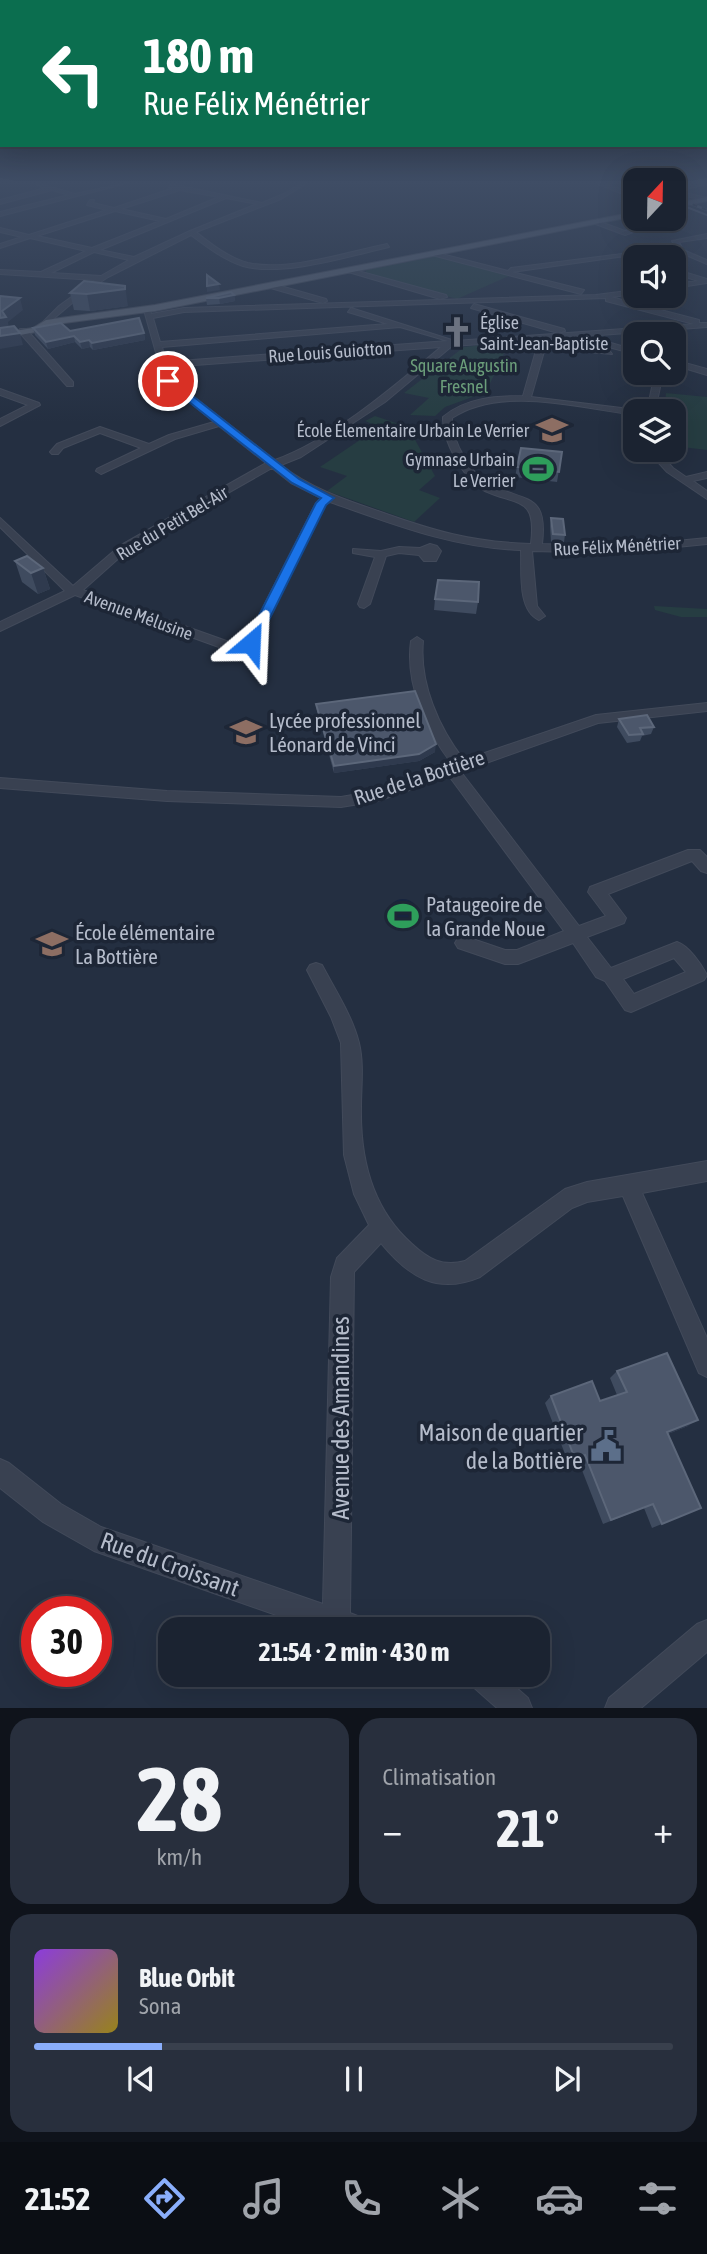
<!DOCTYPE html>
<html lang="fr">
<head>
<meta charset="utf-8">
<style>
  :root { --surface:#1b2331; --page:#282f3d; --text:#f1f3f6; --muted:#a0a4ab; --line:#39404d; --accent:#8aaefb }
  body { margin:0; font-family:"Asap Condensed",sans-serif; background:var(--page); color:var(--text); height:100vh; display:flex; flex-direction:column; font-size:26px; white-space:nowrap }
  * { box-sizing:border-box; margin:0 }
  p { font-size:23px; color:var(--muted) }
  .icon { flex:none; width:38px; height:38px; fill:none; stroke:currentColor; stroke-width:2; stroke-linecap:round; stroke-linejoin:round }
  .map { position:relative; height:1708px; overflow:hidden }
  .sheet { display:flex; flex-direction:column; gap:10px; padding:10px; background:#0f131b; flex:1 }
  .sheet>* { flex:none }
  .guide { position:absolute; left:0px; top:0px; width:707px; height:147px; box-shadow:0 7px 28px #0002,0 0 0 2px var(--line); background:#0b6e4f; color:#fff; overflow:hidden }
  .needle { width:46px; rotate:22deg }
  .controls { position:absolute; left:623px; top:168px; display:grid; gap:14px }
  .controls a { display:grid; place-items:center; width:63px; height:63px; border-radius:14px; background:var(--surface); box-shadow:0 7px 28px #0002,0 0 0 2px var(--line); font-size:35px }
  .speed { position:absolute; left:21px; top:1596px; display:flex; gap:14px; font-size:35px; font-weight:700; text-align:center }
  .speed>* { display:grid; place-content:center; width:91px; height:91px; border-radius:50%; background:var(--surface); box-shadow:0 7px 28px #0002,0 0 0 2px var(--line); line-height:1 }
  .speed .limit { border:10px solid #d22; background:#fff; color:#111 }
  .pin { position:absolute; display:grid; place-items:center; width:60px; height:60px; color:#fff; margin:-30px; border:4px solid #fff; border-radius:50%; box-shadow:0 2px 7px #0007 }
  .me { position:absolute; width:77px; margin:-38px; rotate:26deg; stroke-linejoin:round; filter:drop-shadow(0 0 5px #0008) }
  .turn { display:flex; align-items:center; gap:24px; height:147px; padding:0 28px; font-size:32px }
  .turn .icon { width:91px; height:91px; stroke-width:2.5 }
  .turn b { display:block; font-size:49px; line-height:60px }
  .big { font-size:52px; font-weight:700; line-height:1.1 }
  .sheet .card { flex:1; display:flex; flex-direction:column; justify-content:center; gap:10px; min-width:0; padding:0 24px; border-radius:21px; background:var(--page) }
  .sheet .dial { align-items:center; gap:0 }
  .dial b { font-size:91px; line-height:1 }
  .song { display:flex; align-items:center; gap:21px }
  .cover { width:84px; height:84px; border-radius:10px; background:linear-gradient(135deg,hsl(270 70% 55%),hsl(50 70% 35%)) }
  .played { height:7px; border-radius:4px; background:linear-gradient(90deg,var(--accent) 20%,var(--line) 20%) }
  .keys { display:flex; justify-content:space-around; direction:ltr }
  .heat { display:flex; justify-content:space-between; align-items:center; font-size:38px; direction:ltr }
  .sheet .tiles { flex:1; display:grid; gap:10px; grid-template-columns:1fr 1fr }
  .card:last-child { grid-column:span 2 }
  .trip { position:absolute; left:158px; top:1617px; width:392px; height:70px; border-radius:21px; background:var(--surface); box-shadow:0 7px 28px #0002,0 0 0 2px var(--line); font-weight:700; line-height:70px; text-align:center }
  .dock { display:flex; height:112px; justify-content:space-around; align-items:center; background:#0b0e14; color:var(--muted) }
  .dock .icon { width:49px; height:49px }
  .dock .active { color:var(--accent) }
  .dock b { font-size:32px; color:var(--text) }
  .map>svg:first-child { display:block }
  .green { fill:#263d42 }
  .water { fill:#17253f }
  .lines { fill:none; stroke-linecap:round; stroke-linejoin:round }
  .minor-casing { stroke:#424a5a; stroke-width:2 }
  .major-casing { stroke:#424a5a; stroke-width:2 }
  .minor { fill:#394151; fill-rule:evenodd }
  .major { fill:#576070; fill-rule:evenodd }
  .tram { stroke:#5b6478; stroke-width:2 }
  .rail-casing { stroke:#5b6478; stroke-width:2.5 }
  .rail { stroke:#1d2636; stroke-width:2; stroke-dasharray:5; stroke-linecap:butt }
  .wall { fill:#3f4b5f }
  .shaded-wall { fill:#2f3a4e }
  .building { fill:#4c576b; stroke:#5c677a; stroke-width:2 }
  .route { fill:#1a73e8; stroke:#114b97; stroke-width:2 }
  .labels { text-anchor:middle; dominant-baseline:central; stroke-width:7; stroke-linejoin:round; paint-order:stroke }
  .far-poi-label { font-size:18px; fill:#b5bccb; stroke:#1d2636; text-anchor:end }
  .far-street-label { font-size:18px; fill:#b5bccb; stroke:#1d2636 }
  .far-park-label { font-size:18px; fill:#6b9d7a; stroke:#1d2636 }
  .poi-label { font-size:21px; fill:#b5bccb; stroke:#1d2636; text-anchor:start }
  .street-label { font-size:21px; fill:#b5bccb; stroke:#1d2636 }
  .near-street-label { font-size:24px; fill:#b5bccb; stroke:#1d2636 }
  .near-poi-label { font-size:24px; fill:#b5bccb; stroke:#1d2636; text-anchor:end }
</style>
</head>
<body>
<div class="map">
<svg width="707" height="1708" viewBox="0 0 707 1708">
  <rect width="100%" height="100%" fill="#242f41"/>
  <!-- green -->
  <g class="green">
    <path d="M 432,257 L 441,257 L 511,275 L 457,299 L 366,273 L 366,270 Z"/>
    <path d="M 490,344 L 508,345 L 486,392 L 445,407 L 435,416 L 410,415 L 429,398 L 404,393 L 464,347 Z"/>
    <path d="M 666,393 L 707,397 L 707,450 L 674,446 L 674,411 L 664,411 Z"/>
    <path d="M 375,416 L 408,427 L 435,476 L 419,490 L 440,498 L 414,522 L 327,491 L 347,476 L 320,467 L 379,427 L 365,421 Z"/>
    <path d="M 654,606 L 707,609 L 707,617 L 681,617 L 655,610 Z"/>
  </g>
  <!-- water -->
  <circle class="water" cx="403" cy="915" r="16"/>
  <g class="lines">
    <defs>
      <g id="minor">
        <path d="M 37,183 L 75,194 L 127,183 L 0,216 L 0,212 L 69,195 L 52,190 L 0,204 L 0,200 L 46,188 L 37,185 Z"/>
        <path d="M 301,183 L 307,183 L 281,199 L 196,232 C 211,244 229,258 248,263 C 288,272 347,252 387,244 L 389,247 C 349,256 283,277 243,266 C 224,260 207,247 191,235 L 108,277 L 84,293 L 46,325 L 42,323 L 59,306 L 95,280 L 0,274 L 0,270 L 41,272 L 86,251 L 30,238 L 0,248 L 0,244 L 22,237 L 0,232 L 0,228 L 29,235 L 107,210 L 87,205 L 90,200 L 94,200 L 93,203 L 114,208 L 174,188 L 169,187 L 171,184 L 262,203 L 286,193 ZM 180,190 L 219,197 L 166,219 L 121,209 ZM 226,198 L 257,204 L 190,231 L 134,257 L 100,250 ZM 115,211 L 160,221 L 92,248 L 37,236 ZM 94,252 L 129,260 L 101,276 L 51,273 Z"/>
        <path d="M 596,183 L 603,183 L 635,195 L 635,199 Z"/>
        <path d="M 699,183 L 707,184 L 677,191 L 707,198 L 707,200 L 674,194 L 674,188 Z"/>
        <path d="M 595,220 L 625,231 L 636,228 L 639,230 L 625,235 L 593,223 Z"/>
        <path d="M 707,234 L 707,238 L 679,242 L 683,250 L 707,260 L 707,264 L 679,252 L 672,241 Z"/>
        <path d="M 434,252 L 508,271 L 511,268 L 622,254 L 625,256 L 512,272 L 584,290 L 581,294 L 432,255 Z"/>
        <path d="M 347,268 L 446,295 L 447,297 L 440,299 L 345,271 Z"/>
        <path d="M 674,269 L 707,279 L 707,283 L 674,288 L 674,284 L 698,281 L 674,273 Z"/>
        <path d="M 270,283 L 326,299 L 327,301 L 323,303 L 267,287 Z"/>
        <path d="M 635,290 L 635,294 L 611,297 L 699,320 L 699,323 L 707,323 L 707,327 L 587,336 L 635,350 L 635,354 L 582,340 L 582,337 L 452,346 L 385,402 L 301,457 L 281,465 C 310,488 343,499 378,511 C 434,531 471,542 531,544 C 537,496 518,506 485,491 C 464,480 442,441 443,417 C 465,398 495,396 523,396 L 537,347 L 531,346 L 531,342 L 609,350 L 612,354 L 545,348 L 531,397 L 638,410 L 635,415 C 579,408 502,385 452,418 C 451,441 472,477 493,486 C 527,502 548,494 542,544 L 616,547 L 707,538 L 707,544 L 616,553 L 532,551 L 537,606 L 545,616 L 539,620 C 517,610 522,571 521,550 C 453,548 393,524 330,502 L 325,505 L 257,643 L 251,647 L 245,643 L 316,503 L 321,498 L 291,483 L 272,468 L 129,549 L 83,590 L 249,649 L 249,655 L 241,655 L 75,595 L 0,631 L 0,622 L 65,591 L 0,527 L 0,518 L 73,586 L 121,545 L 266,463 L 219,426 L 175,439 L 101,474 L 96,471 L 97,469 L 141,448 L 100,433 L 63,448 L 58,454 L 52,454 L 50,452 L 57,444 L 100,427 L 149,444 L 169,435 L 214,422 L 164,381 L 144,310 L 150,310 L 151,314 L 184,308 L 596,295 ZM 606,298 L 606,301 L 694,324 L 455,341 L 351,308 L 348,312 L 388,324 L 160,342 L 153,318 L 184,312 ZM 400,327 L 448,341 L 166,362 L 162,347 ZM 441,347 C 393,387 333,439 275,460 L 172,380 L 168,367 Z"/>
        <path d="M 474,304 L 564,329 L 565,331 L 558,333 L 471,308 Z"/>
        <path d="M 20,329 L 26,329 L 73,382 L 73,386 L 67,386 L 20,333 Z"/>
        <path d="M 674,360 L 707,369 L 707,375 L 674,365 Z"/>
        <path d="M 655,373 L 663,373 L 655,411 L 647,411 Z"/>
        <path d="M 0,389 L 39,403 L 40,405 L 0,426 L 0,419 L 28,405 L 0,395 Z"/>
        <path d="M 647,450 L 657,450 L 673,468 L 686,477 L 707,472 L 707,478 L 693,481 L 707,491 L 707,499 L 667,472 Z"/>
        <path d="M 430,544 L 437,546 L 441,551 L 436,561 L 424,561 L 419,555 L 399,553 L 386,556 L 370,604 L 364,608 L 360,607 L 358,604 L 375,557 L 353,553 L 353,549 L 381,551 L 399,547 L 420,548 Z"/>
        <path d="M 417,637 L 423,641 C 419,683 439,728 464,760 L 596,715 L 707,703 L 707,711 L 598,723 L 461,772 L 579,926 L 606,916 L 588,892 L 590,887 L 688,850 L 700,850 L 707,857 L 707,873 L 701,871 L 692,861 L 608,894 L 626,918 L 624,923 L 587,937 L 611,968 L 677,942 C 689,946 701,964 707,975 L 704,980 L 631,1012 L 625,1010 L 605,981 L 596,977 L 573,943 L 518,964 L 505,964 L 458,948 L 455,943 L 458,938 L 464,936 L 505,950 L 517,950 L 564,931 L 449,776 L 378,801 L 341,807 L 167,801 L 0,788 L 0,778 L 167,791 L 341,797 L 376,791 L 445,767 L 452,764 C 426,730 405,684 411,641 ZM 674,958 L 686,972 L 634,994 L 623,979 Z"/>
        <path d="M 316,963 L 322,965 C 335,990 352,1015 359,1043 C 364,1064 361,1086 361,1107 C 360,1158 372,1209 412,1244 C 428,1259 442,1267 465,1261 L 565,1189 L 587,1182 L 707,1161 L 707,1181 L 642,1193 L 707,1338 L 707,1377 L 699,1373 L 623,1196 L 587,1202 L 572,1208 L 480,1277 C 437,1295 409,1277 381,1243 L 354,1272 L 350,1613 L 365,1619 L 369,1629 L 316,1629 L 94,1551 L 43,1522 L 0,1488 L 0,1459 L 9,1463 L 61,1504 L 101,1527 L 323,1604 L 331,1277 L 337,1258 L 369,1225 L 354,1194 L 344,1155 L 341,1043 L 331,1017 L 307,970 L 310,965 Z"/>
        <path d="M 707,1620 L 707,1652 L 641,1708 L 605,1708 L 609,1698 L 697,1624 Z"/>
        <path d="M 467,1675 L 502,1675 L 528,1698 L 532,1708 L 497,1708 L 471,1685 Z"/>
      </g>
      <g id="major">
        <path d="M 707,197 L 707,201 L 674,208 L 674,204 Z"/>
        <path d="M 635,212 L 635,216 L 155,311 L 49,325 L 56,328 L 0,339 L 0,333 L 33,328 L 46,320 L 155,305 Z"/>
      </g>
    </defs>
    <!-- minor casing -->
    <use href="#minor" class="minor-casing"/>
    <!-- major casing -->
    <use href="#major" class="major-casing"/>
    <!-- minor -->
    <use href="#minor" class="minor"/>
    <!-- major -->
    <use href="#major" class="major"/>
    <!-- tram -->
    <g class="tram">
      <path d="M 623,183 L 635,187"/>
      <path d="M 674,202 L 707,215"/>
    </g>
    <defs>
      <path id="rail" d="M 674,197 L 707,210"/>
    </defs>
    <!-- rail casing -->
    <use href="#rail" class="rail-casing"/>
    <!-- rail -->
    <use href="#rail" class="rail"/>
  </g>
  <!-- wall -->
  <g class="wall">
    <path d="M 84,281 L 128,306 L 90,311 L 74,310 L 70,293 Z"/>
    <path d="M 234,295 L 235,301 L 220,304 L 207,305 L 206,298 Z"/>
    <path d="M 33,328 L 70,331 L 144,333 L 145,340 L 93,350 L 90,347 L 82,349 L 75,342 L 48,349 L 35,335 Z"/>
    <path d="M 562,452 L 557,482 L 515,477 L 517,467 Z"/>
    <path d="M 551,518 L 565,535 L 564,542 L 551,542 L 550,526 Z"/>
    <path d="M 15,561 L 43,568 L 50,589 L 38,594 L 22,582 Z"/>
    <path d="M 435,599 L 478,602 L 476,614 L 434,610 Z"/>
    <path d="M 316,704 L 435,752 L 419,761 L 334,773 L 317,711 Z"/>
    <path d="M 619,719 L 654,727 L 651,734 L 642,736 L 640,741 L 627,743 L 617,727 Z"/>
    <path d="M 617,1371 L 688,1426 L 668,1434 L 701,1508 L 652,1528 L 644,1508 L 603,1524 L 578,1460 L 569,1464 L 545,1403 L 551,1396 L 600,1401 L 617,1395 L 610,1378 Z"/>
  </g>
  <!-- shaded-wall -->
  <g class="shaded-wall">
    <path d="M 219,284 L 220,290 L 207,292 L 207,286 Z"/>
    <path d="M 125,286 L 128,306 L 90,311 L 87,294 Z"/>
    <path d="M 234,295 L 235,301 L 220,304 L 219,298 Z"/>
    <path d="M 20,298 L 23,310 L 8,322 L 9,329 L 0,331 L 0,318 L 2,311 Z"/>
    <path d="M 20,333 L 23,345 L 0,349 L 0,336 Z"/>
    <path d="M 144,333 L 145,340 L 93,350 L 92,343 Z"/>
    <path d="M 74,336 L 75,342 L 48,349 L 46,342 Z"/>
    <path d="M 89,340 L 90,347 L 82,349 L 80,342 Z"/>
    <path d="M 43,568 L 50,589 L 38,594 L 31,573 Z"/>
    <path d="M 436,744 L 435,752 L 419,761 L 334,773 L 334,766 Z"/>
    <path d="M 698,1420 L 688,1426 L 658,1438 L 667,1432 Z"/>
    <path d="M 585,1455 L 578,1460 L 569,1464 L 575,1459 Z"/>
  </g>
  <!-- building -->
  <g class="building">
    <path d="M 207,275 L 219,284 L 207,286 Z"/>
    <path d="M 84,281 L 125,286 L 125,289 L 87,294 L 70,293 Z"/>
    <path d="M 231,292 L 234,295 L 219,298 L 206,298 Z"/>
    <path d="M 0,296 L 20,298 L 2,311 L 6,317 L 0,318 Z"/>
    <path d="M 139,318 L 144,333 L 92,343 L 89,340 L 80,342 L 74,336 L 46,342 L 33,328 L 61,323 L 70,331 Z"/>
    <path d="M 14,326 L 20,333 L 0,336 L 0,328 Z"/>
    <path d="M 521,448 L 562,452 L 559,472 L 517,467 Z"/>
    <path d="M 551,518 L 563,519 L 565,535 L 553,534 Z"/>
    <path d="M 27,556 L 43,568 L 31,573 L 15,561 Z"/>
    <path d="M 438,580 L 479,582 L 478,602 L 435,599 Z"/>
    <path d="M 415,691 L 436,744 L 419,754 L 334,766 L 316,704 Z"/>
    <path d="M 647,715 L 654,727 L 640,728 L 643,734 L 629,735 L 619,719 Z"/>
    <path d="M 667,1353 L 698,1420 L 667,1432 L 701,1508 L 662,1524 L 653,1504 L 611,1520 L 585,1455 L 575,1459 L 551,1396 L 592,1381 L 600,1401 L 627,1392 L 617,1371 Z"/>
  </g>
  <!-- sky -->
  <linearGradient id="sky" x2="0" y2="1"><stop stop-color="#141a24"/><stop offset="0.43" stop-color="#3f4d65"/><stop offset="1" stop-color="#3f4d65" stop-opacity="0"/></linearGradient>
  <rect width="707" height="422" fill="url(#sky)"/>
  <!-- route -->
  <path class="route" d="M 165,379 L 171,379 L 299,479 L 334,498 L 326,505 L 256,646 L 245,643 L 316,503 L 321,498 L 292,483 L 165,383 Z"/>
  <!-- icons -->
  <defs>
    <symbol id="church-bare" viewBox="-9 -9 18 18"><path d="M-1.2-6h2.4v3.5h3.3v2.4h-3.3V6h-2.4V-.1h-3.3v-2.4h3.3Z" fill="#6b7280" stroke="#1d2636" stroke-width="2.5" paint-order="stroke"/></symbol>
    <symbol id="school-bare" viewBox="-9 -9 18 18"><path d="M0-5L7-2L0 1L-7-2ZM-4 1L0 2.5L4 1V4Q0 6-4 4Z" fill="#8d6e63" stroke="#1d2636" stroke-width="2.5" paint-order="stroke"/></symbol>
    <symbol id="stadium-bare" viewBox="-9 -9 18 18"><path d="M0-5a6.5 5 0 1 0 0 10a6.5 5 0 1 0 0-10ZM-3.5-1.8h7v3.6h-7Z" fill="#2e9e5b" stroke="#1d2636" stroke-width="2.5" paint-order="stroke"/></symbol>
    <symbol id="civic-bare" viewBox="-9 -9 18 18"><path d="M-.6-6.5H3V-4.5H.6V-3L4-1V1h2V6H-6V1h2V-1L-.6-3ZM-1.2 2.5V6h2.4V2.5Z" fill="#5c6f8a" stroke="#1d2636" stroke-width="2.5" paint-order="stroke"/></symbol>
  </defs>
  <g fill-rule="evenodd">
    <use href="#church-bare" x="435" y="310" width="44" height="44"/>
    <use href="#school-bare" x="530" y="408" width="44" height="44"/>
    <use href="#stadium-bare" x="516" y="447" width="44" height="44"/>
    <use href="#school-bare" x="224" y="710" width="44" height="44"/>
    <use href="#stadium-bare" x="381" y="894" width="44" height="44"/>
    <use href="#school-bare" x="30" y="922" width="44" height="44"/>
    <use href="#civic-bare" x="584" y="1424" width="44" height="44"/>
  </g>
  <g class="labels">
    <!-- far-poi labels -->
    <g class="far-poi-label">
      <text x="480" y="322" text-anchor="start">Église<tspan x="480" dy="21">Saint-Jean-Baptiste</tspan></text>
      <text x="529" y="430">École Élementaire Urbain Le Verrier</text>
      <text x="515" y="459">Gymnase Urbain<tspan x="515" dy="21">Le Verrier</tspan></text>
    </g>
    <!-- far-street labels -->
    <g class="far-street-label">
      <text transform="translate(330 352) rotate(-4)">Rue Louis Guiotton</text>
      <text transform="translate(172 523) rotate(-31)">Rue du Petit Bel-Air</text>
      <text transform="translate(617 546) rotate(-3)">Rue Félix Ménétrier</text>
      <text transform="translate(139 615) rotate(20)">Avenue Mélusine</text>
    </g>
    <!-- far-park labels -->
    <g class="far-park-label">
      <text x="464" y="365">Square Augustin<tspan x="464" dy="21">Fresnel</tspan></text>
    </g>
    <!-- poi labels -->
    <g class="poi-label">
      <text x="269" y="720">Lycée professionnel<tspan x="269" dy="24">Léonard de Vinci</tspan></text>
      <text x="426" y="904">Pataugeoire de<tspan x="426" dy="24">la Grande Noue</tspan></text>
      <text x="75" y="932">École élémentaire<tspan x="75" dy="24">La Bottière</tspan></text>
    </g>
    <!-- street labels -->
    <g class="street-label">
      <text transform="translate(419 777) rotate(-18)">Rue de la Bottière</text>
    </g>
    <!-- near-street labels -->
    <g class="near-street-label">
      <text transform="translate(340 1418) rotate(-90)">Avenue des Amandines</text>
      <text transform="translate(170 1564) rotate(20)">Rue du Croissant</text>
    </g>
    <!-- near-poi labels -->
    <g class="near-poi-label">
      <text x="583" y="1432">Maison de quartier<tspan x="583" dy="28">de la Bottière</tspan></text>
    </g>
  </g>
</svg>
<div class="controls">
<a><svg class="needle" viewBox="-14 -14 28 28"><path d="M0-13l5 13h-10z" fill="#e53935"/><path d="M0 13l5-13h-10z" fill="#a0a4ab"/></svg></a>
<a><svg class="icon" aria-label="sound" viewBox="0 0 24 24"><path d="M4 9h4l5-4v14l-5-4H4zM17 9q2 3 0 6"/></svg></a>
<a><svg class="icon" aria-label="search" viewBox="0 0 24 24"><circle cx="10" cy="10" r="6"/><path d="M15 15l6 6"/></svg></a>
<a><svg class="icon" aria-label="layers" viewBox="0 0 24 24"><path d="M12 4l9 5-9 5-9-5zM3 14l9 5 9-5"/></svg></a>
</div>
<div class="speed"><div class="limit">30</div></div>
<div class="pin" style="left:168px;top:381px;background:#d93025"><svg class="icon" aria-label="arrive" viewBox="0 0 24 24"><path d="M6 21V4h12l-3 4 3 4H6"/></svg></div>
<svg class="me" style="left:251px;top:643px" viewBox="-20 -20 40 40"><path d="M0-17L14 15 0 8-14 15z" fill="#1a73e8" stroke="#fff" stroke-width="4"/></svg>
<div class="trip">21:54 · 2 min · 430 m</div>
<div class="guide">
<div class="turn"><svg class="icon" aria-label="left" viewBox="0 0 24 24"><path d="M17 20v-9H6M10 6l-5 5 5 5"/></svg><div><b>180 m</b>Rue Félix Ménétrier</div></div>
</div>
</div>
<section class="sheet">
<div class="tiles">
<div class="card dial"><b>28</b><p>km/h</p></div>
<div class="card"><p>Climatisation</p>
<div class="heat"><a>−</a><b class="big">21°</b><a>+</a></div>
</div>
<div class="card">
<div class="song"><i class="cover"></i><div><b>Blue Orbit</b><p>Sona</p></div></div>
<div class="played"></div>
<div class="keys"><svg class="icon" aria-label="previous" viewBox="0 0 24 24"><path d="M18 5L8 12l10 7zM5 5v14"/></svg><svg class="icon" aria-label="pause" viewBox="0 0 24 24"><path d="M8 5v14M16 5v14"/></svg><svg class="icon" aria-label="next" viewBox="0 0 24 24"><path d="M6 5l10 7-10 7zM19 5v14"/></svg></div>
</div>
</div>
</section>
<nav class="dock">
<b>21:52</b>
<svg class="icon active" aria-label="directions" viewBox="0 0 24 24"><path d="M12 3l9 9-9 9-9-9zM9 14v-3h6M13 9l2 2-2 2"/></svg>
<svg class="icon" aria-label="music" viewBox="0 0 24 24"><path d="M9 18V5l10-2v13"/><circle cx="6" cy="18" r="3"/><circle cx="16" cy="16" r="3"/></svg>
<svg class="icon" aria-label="phone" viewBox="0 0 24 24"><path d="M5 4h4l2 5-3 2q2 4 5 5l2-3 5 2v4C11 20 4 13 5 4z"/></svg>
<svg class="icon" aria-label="climate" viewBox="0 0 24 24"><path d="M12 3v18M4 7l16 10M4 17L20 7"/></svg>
<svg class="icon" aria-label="car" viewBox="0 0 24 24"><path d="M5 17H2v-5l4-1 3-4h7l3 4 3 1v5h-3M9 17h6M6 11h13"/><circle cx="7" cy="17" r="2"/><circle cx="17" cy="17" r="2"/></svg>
<svg class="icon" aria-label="filters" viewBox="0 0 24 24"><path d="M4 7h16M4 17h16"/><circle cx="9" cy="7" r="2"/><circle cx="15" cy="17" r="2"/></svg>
</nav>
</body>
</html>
